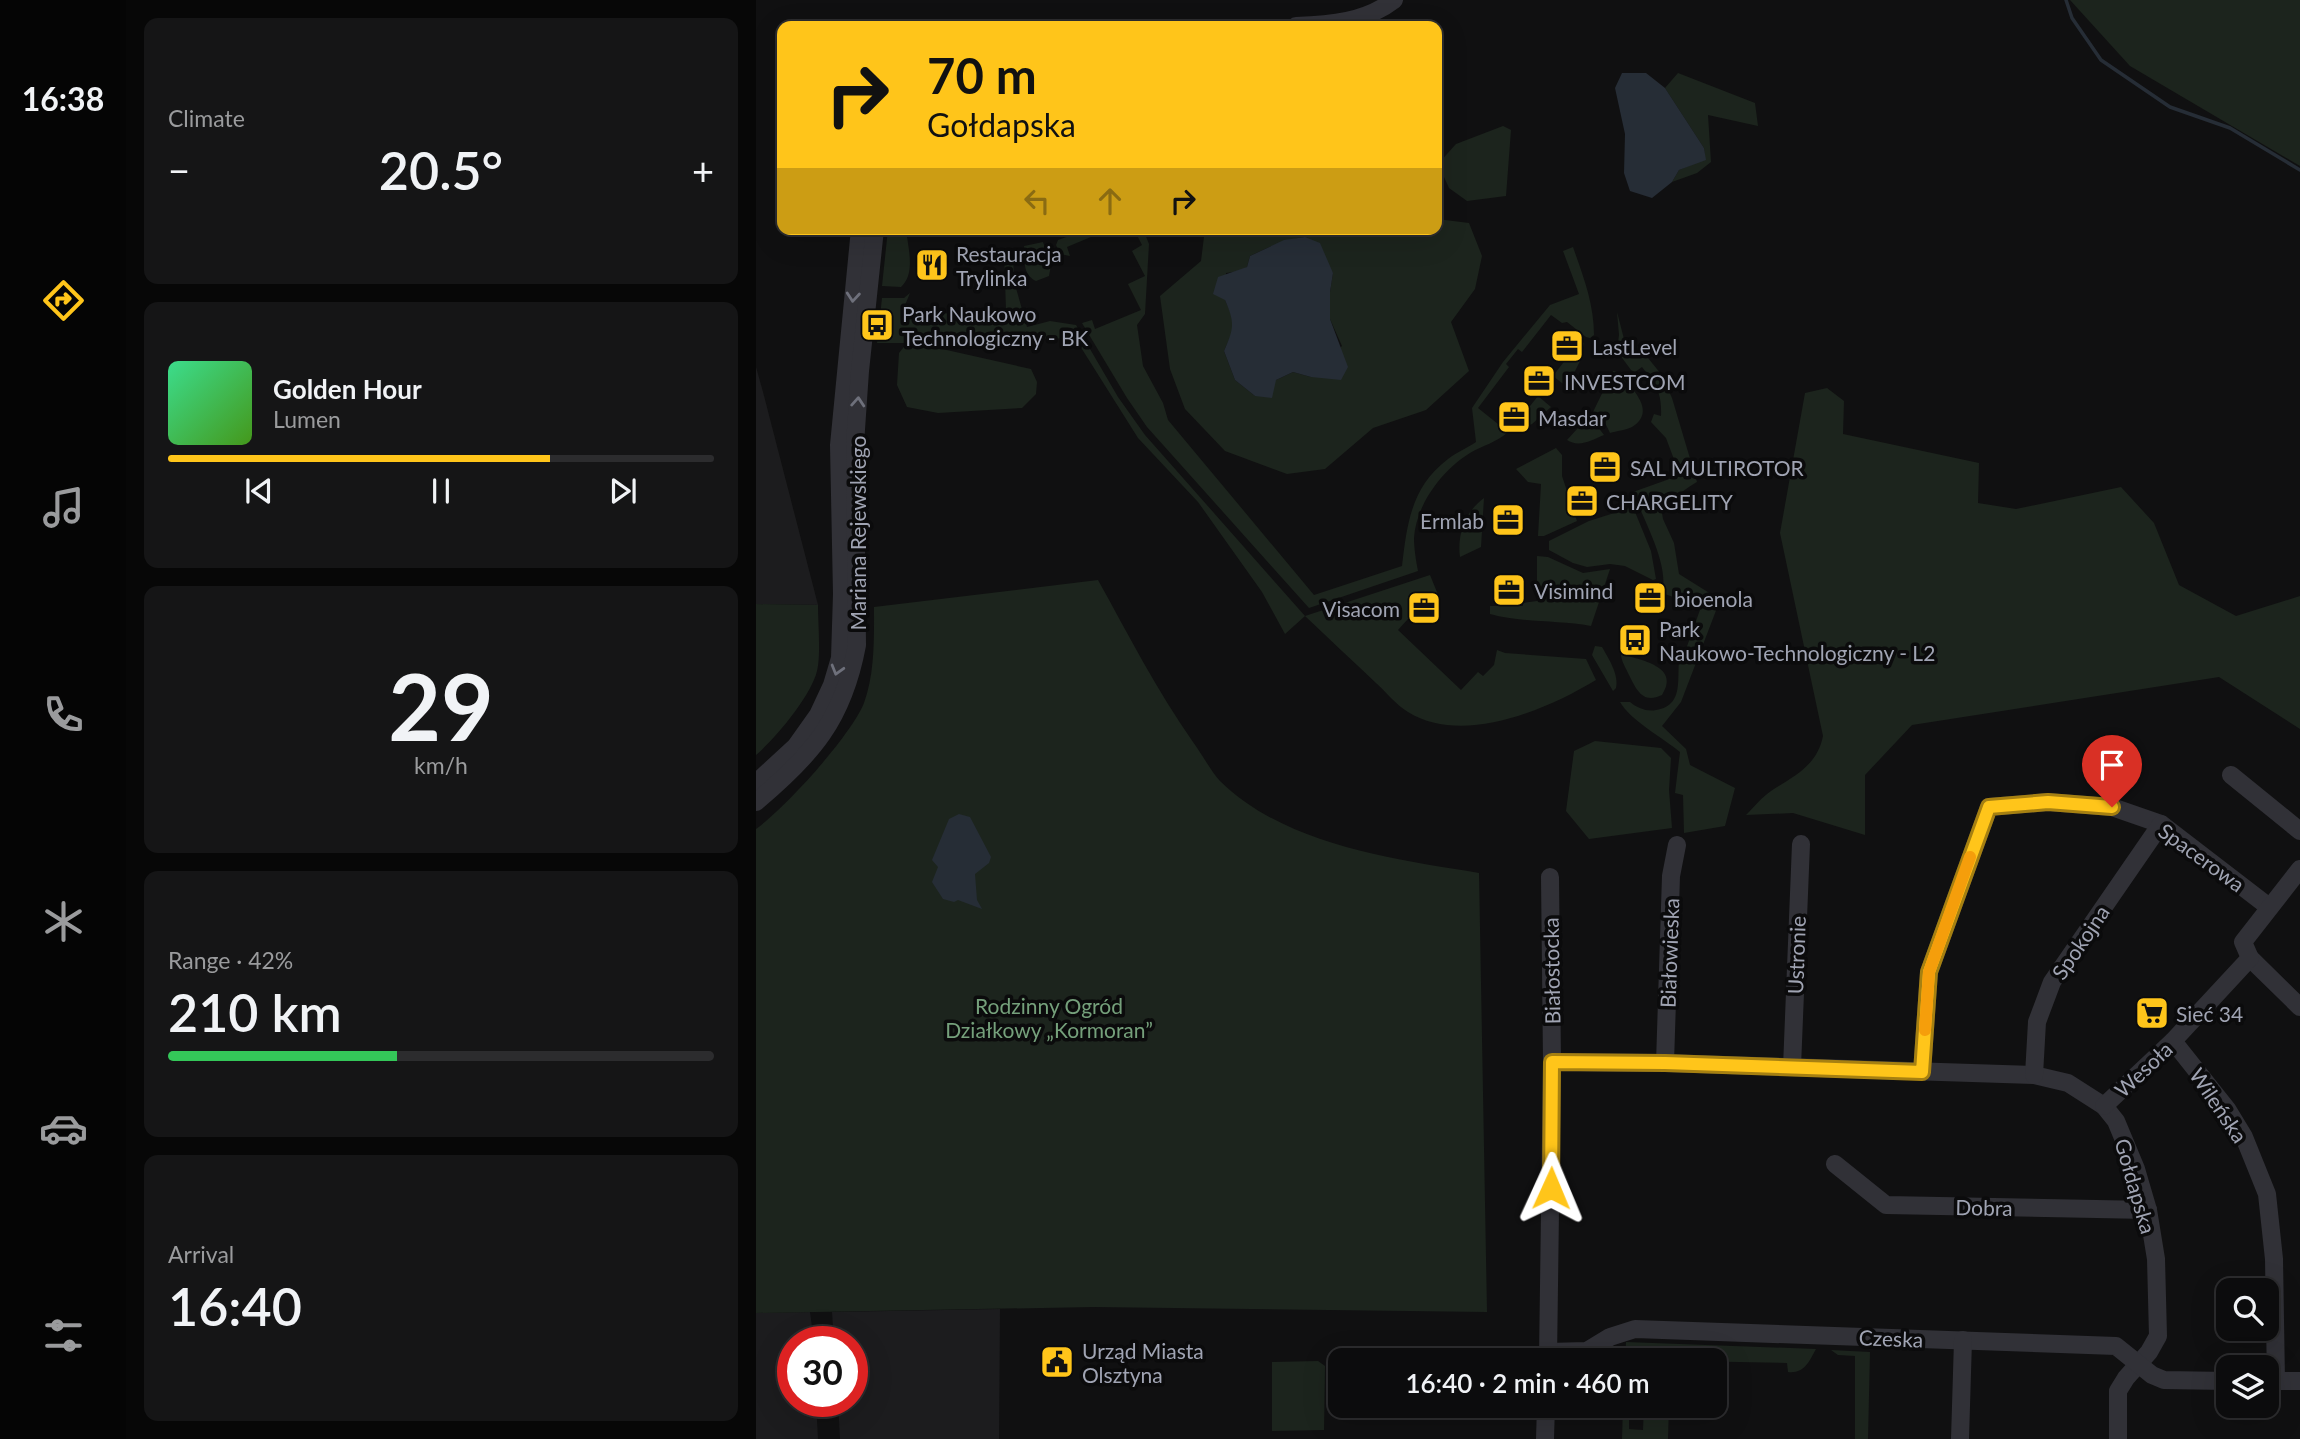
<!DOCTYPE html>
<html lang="en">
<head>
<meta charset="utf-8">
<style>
  :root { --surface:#0c0c0d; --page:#151516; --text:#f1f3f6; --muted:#9a9b9d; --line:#2c2c2e; --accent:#ffc51a }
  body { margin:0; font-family:Lato,sans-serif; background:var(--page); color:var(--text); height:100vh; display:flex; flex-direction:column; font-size:26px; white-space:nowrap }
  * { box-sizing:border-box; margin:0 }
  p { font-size:23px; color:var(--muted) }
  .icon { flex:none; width:38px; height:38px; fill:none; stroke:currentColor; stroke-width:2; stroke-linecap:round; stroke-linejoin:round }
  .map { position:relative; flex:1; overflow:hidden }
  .panel { display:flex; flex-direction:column; gap:18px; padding:18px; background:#070707; width:630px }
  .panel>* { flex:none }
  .top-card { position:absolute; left:21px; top:21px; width:665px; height:214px; border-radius:14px; box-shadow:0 7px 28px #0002,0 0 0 2px var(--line); background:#ffc51a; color:#111; overflow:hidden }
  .fabs { position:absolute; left:1460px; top:1278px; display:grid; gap:14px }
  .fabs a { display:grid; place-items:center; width:63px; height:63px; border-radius:14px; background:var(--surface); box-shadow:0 7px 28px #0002,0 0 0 2px var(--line); font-size:35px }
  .speed { position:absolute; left:21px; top:1326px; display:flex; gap:14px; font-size:35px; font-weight:700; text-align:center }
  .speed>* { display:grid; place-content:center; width:91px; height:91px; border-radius:50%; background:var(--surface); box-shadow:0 7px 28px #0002,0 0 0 2px var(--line); line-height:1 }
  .speed .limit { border:10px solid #d22; background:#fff; color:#111 }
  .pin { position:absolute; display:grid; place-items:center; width:60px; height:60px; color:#fff; margin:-72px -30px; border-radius:50% 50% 50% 0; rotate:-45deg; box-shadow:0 0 7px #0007 }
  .pin .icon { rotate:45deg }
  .me { position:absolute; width:77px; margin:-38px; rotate:1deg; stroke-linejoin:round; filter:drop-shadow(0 0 5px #0008) }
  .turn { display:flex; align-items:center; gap:24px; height:147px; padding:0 35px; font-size:32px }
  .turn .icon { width:91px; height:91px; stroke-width:2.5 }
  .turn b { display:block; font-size:49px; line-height:60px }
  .lanes { display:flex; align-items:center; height:66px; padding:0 35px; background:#0003; justify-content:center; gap:35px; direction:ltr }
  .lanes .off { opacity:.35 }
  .big { font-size:52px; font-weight:600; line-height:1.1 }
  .panel .card { flex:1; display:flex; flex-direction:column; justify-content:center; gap:10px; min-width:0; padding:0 24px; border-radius:14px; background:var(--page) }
  .panel .dial { align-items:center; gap:0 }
  .dial b { font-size:91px; line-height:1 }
  .song { display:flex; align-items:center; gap:21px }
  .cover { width:84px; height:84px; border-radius:10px; background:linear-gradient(135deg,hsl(150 70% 55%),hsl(100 70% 35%)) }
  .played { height:7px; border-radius:4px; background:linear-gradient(90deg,var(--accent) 70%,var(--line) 70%) }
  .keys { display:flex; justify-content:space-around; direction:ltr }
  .heat { display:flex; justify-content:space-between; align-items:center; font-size:38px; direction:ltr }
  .charge { height:10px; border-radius:5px; background:linear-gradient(90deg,#34c759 42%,var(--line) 0) }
  .trip { position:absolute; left:572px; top:1348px; width:399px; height:70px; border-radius:14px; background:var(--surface); box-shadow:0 7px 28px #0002,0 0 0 2px var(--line); font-weight:600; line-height:70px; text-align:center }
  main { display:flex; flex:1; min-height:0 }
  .tab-bar { display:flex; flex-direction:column; width:126px; justify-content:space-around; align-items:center; background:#050505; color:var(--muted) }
  .tab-bar .icon { width:49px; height:49px }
  .tab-bar .on { color:var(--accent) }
  .tab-bar b { font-size:32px; color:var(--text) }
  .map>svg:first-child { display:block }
  .built { fill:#1c1c1e }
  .green { fill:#1c241d; fill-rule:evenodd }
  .water { fill:#262d36 }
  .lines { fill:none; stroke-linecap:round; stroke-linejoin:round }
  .stream { stroke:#262d36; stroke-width:3.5 }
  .minor { stroke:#313137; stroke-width:18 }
  .oneway { stroke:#6e707b }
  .route-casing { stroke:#a68011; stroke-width:18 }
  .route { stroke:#ffc51a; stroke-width:12 }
  .slow { stroke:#f59e0b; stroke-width:12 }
  .labels { text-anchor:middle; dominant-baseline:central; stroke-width:7; stroke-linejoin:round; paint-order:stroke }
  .poi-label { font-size:21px; fill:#a0a4b3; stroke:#0b0b0c; text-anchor:start }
  .street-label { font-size:21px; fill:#a0a4b3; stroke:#0b0b0c }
  .park-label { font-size:21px; fill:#75a07b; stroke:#0b0b0c }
</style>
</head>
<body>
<main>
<nav class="tab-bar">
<b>16:38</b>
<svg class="icon on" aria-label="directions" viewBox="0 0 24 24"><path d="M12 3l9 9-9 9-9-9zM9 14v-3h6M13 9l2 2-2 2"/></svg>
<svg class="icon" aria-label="music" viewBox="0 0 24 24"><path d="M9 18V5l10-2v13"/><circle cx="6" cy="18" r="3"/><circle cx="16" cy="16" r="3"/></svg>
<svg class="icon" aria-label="phone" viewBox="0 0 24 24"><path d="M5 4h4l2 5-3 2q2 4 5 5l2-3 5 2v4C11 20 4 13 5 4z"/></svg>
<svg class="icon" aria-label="climate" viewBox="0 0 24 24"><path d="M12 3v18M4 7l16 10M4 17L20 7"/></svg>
<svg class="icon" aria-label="car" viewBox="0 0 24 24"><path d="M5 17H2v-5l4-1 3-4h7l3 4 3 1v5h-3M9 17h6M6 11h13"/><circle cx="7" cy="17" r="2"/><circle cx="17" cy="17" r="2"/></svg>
<svg class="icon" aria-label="filters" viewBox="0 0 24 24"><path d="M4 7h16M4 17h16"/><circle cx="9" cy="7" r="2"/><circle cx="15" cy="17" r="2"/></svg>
</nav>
<section class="panel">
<div class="card"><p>Climate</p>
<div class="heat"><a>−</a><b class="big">20.5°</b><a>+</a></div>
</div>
<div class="card">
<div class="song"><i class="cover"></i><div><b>Golden Hour</b><p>Lumen</p></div></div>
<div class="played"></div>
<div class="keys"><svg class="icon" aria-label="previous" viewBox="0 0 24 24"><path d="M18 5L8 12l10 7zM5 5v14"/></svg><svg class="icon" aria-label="pause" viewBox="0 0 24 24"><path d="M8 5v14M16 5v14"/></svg><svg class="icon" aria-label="next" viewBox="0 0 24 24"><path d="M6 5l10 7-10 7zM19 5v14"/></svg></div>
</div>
<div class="card dial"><b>29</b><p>km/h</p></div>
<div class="card"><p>Range · 42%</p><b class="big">210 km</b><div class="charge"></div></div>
<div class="card"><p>Arrival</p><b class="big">16:40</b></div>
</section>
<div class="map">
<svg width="1544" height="1439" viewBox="0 0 1544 1439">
  <rect width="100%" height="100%" fill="#101011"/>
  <!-- built -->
  <g class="built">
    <path d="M 0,367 L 7,392 L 62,605 L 0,604 Z"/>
    <path d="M 244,1309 L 243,1439 L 84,1439 L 82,1402 L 96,1402 L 96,1342 L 78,1342 L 76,1312 Z"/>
    <path d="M 54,1312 L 58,1342 L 37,1342 L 37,1402 L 60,1402 L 62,1439 L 0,1439 L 0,1313 Z"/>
  </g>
  <!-- green -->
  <g class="green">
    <path d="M 1314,0 L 1544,0 L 1544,166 L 1374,66 Z"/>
    <path d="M 922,73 L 999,103 L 1002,126 L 952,115 L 955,162 L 941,173 L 916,182 L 923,170 L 949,159 L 948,148 L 909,88 Z"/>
    <path d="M 747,126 L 755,130 L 750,196 L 711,201 L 693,188 L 682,164 L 700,144 Z"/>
    <path d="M 681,219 L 713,223 L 726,256 L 719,289 L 695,322 L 713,371 L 670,410 L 617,428 L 569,469 L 531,474 L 469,451 L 429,409 L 414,369 L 404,296 L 445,261 L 449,229 L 681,229 ZM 549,237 L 577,273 L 574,292 L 574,319 L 586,346 L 555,377 L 537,372 L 520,380 L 499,396 L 479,380 L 468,351 L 476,333 L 478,320 L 469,300 L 470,273 L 485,271 L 491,267 L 494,256 C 513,247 528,240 549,237 Z"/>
    <path d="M 132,229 L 150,229 C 152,248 160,273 145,287 L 126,286 Z"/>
    <path d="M 333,229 L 354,229 L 311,247 L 314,256 L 304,254 L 300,245 L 302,240 Z"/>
    <path d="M 378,229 L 387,229 L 393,244 L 389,314 L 381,325 L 387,366 L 407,403 L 412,420 L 558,595 L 646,566 C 651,524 655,487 692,459 C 701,452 711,448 720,442 L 716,408 L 747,362 L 794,305 L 823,294 L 807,251 L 817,247 C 827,276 838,303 838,335 L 834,338 L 830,337 L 811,322 L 806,323 L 795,315 L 766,352 L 762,349 L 750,364 L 753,367 L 722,408 L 752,432 C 740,443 727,445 714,453 C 686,470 660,505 658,538 C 658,548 660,561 662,571 L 553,608 L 391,427 L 371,398 L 326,323 L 336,320 L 339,329 L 385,310 L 372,284 L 389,276 L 376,251 L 386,245 Z"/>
    <path d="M 287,242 L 295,265 L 293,276 L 280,281 C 266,274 269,261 268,246 Z"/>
    <path d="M 248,251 L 257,253 L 258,281 L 271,327 L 294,321 L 320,325 L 362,397 L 389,435 L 549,616 L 674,575 L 683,597 L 675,604 L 670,599 L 642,630 L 705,690 L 722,672 L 727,676 L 738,665 L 741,650 L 749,653 L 830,659 L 840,680 C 790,710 707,746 652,712 C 640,705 630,692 620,683 C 597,661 573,639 549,616 L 529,634 L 506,592 L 442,502 L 382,438 L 319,338 L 155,342 L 275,369 L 281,382 L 280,394 L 266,408 L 182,413 L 151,407 L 141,385 L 143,353 L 151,343 L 121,343 L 126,298 L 148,298 L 154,293 L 147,310 L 159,311 L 162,315 L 250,310 Z"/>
    <path d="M 861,312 L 868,339 L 871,343 L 883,347 L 905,374 L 916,398 L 941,482 C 937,484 908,504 905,507 L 907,519 L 918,543 L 923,574 L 955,594 L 961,608 L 925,702 L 906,726 L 930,749 L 934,765 L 979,788 L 969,826 L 928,833 L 927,795 L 919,793 L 924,752 C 907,738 874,720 864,702 L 874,702 C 881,708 891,712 900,710 C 932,705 918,672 925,651 L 929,652 L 945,607 L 906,593 C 914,565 887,519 877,492 L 919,477 L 915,464 L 919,462 L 910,438 L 895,422 L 898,414 L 905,416 C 906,392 900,385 886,367 L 879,372 L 875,370 L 861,351 L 863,335 Z"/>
    <path d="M 824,341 L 828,343 L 824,361 L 811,387 L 797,376 Z"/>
    <path d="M 857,371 L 861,372 C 873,385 903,411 876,427 C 870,430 860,431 854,433 C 850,424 846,416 837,412 Z"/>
    <path d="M 1071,388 L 1088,401 L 1087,434 L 1223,463 L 1222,503 L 1260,509 L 1365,487 L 1398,523 L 1423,585 L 1480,616 L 1544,596 L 1544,729 L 1463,677 L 1156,725 L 1109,775 L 1109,835 L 1037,813 L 990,815 C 998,807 1006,797 1015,791 C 1038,776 1061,766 1067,736 L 1024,533 L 1049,393 Z"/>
    <path d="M 782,396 L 795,407 L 776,424 L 756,433 L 754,431 Z"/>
    <path d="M 832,417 L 835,418 L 848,435 C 836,440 823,448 811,440 Z"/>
    <path d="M 800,448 L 806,455 L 806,476 L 821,521 L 788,536 L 782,536 L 785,484 L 772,482 L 760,469 Z"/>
    <path d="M 728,498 L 725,547 L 704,557 C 701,534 709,512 728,498 Z"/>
    <path d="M 877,507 L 895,551 L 900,579 L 897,580 L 869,566 L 854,564 L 831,567 L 817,563 L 793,550 L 793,541 L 833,521 Z"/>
    <path d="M 781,556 L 792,557 L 827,573 L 854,569 L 835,626 C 802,620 767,623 734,614 L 734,606 L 767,606 L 767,603 L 781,601 Z"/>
    <path d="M 342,580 C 372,634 401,691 437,742 C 446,754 454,770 464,781 C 529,845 637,859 723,873 L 731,1312 L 338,1307 L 0,1313 L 0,829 C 30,807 94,737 108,703 C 119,673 118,638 118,607 Z"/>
    <path d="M 0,604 L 62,605 C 62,623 65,655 61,671 C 55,696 19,739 0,755 Z"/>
    <path d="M 839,646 L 846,647 C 853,659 863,675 860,688 L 857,691 L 836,655 Z"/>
    <path d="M 865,654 C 884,660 925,666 906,695 C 887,704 881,691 873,675 C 870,668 865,661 865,654 Z"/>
    <path d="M 839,741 L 905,748 L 915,758 L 913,790 L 916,828 L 833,839 L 810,811 L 818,751 Z"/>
    <path d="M 870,1342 L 1060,1349 C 1053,1362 1048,1374 1032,1372 L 1031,1363 L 869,1360 Z"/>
    <path d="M 1075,1350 L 1114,1352 L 1112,1439 L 1099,1439 L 1099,1356 L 1082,1355 Z"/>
    <path d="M 562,1361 L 569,1366 L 568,1430 L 516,1431 L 516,1362 Z"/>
    <path d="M 867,1405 L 873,1405 L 873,1429 L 887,1430 L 888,1405 L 913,1405 L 912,1439 L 866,1439 Z"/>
  </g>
  <!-- water -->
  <g class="water">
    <path d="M 866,73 L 890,73 L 909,88 L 948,148 L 950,160 L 923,170 L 916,182 L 896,198 L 874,191 L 868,173 L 869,134 L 859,88 Z"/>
    <path d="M 549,237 L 564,243 L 577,273 L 574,292 L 574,319 L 592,367 L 585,380 L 555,377 L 537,372 L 520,380 L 516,398 L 499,396 L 479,380 L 468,351 C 478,328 479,323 469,300 L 457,294 L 462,277 L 491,267 L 494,256 L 528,240 Z"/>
    <path d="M 203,814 L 214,817 L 235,857 L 233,863 L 219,874 L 221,900 L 226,909 L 202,900 L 198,902 L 187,899 L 176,882 L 182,867 L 176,860 L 193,819 Z"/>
  </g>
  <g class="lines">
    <!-- stream -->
    <path class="stream" d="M 1310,0 L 1316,18 L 1345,60 L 1414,107 L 1474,128 L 1544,170"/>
    <!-- minor -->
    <g class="minor">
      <path d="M 540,26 C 574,25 610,22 638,0"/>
      <path d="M 1475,775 L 1544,831"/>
      <path d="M 0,783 L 40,746 L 62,715 L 76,685 L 84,658 L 86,594 L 83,445 L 104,229"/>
      <path d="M 0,802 C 56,755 87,720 101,645 L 99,444 L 104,371 L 119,229"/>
      <path d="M 1494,958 L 1544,1007"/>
      <path d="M 1417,1041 L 1471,1109 L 1488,1137 L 1511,1194 L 1518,1259 L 1520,1381"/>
      <path d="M 796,1062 L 909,1063 L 1278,1075 L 1312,1083 L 1348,1106 L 1360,1121 L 1380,1169 L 1392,1210 L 1400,1259 L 1402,1336 L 1393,1352 L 1370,1378 L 1362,1391 L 1362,1439"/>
      <path d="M 909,1063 L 915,876 L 921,845"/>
      <path d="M 1036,1067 L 1045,844"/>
      <path d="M 1166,1072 L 1173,972 L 1233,807 L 1292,802 L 1356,807 L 1405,824 L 1513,907"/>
      <path d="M 1278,1075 L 1281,1022 L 1296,982 L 1405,824"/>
      <path d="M 1348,1106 L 1417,1041 L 1494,958 L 1487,942 L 1544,869"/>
      <path d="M 1079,1164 L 1130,1205 L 1392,1210"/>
      <path d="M 792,1352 L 831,1351 L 854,1337 L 879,1329 L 1360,1346 L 1396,1375 L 1408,1380 L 1472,1381"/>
      <path d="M 792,1360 L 796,1062 L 794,877"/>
      <path d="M 1510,1381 L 1544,1381"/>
      <path d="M 789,1439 L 790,1405"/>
      <path d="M 1204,1439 L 1207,1340"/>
    </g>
  </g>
  <!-- one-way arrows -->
  <defs><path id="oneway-chevron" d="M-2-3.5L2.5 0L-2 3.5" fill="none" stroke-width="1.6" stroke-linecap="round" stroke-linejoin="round" transform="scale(1.75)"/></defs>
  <g class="oneway">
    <use href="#oneway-chevron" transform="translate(97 297) rotate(95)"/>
    <use href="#oneway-chevron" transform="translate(102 402) rotate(-86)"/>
    <use href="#oneway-chevron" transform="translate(81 670) rotate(106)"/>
  </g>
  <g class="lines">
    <defs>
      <path id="route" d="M 795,1188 L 796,1062 L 909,1063 L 1166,1072 L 1173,972 L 1233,807 L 1292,802 L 1356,807"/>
    </defs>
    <!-- route casing -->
    <use href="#route" class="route-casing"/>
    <!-- route -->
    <use href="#route" class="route"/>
    <!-- slow -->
    <path class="slow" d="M 1169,1030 L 1173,972 L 1214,857"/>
  </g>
  <!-- icons -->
  <defs>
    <symbol id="restaurant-square" viewBox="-11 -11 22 22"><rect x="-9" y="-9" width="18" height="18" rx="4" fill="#ffc51a" stroke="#0b0b0c"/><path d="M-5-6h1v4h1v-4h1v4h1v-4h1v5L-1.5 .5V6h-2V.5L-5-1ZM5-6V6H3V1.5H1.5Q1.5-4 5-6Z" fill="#111"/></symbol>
    <symbol id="bus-square" viewBox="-11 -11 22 22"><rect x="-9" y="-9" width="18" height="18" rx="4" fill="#ffc51a" stroke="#0b0b0c"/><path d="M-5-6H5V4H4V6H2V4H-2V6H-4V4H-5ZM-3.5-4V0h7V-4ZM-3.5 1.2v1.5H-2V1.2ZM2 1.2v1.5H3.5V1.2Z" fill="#111"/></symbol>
    <symbol id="office-square" viewBox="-11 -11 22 22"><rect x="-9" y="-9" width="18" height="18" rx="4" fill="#ffc51a" stroke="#0b0b0c"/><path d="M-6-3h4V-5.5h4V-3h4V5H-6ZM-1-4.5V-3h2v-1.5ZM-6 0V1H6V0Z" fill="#111"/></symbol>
    <symbol id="supermarket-square" viewBox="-11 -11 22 22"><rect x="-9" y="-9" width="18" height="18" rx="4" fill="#ffc51a" stroke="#0b0b0c"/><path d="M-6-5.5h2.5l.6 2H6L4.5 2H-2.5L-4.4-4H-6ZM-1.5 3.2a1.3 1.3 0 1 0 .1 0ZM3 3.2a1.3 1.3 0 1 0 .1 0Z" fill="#111"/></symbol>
    <symbol id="civic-square" viewBox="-11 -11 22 22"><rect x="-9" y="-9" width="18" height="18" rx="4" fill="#ffc51a" stroke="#0b0b0c"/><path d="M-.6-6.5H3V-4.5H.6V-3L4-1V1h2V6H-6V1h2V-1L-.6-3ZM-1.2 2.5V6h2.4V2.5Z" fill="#111"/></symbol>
  </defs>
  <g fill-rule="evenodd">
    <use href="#restaurant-square" x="157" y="246" width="38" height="38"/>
    <use href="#bus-square" x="102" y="306" width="38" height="38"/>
    <use href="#office-square" x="792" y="327" width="38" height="38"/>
    <use href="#office-square" x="764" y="362" width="38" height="38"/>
    <use href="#office-square" x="739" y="398" width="38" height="38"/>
    <use href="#office-square" x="830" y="448" width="38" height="38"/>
    <use href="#office-square" x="807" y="482" width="38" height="38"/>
    <use href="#office-square" x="733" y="501" width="38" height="38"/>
    <use href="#office-square" x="734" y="571" width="38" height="38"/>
    <use href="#office-square" x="875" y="579" width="38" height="38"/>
    <use href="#office-square" x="649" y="589" width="38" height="38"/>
    <use href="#bus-square" x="860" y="621" width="38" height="38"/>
    <use href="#supermarket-square" x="1377" y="994" width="38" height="38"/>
    <use href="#civic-square" x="282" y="1343" width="38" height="38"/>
  </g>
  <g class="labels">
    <!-- poi labels -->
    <g class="poi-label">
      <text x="200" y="253">Restauracja<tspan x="200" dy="24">Trylinka</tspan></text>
      <text x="146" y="313">Park Naukowo<tspan x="146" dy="24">Technologiczny - BK</tspan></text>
      <text x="836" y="346">LastLevel</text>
      <text x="808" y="381">INVESTCOM</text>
      <text x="782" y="417">Masdar</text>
      <text x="874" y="467">SAL MULTIROTOR</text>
      <text x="850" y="501">CHARGELITY</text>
      <text x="728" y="520" text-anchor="end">Ermlab</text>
      <text x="778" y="590">Visimind</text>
      <text x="918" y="598">bioenola</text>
      <text x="644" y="608" text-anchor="end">Visacom</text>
      <text x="903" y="628">Park<tspan x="903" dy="24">Naukowo-Technologiczny - L2</tspan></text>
      <text x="1420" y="1013">Sieć 34</text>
      <text x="326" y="1350">Urząd Miasta<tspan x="326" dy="24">Olsztyna</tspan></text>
    </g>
    <!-- street labels -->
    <g class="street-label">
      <text transform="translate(101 533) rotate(-90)">Mariana Rejewskiego</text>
      <text transform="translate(1446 857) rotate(36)">Spacerowa</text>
      <text transform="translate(1324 942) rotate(-56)">Spokojna</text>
      <text transform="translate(913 953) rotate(-88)">Białowieska</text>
      <text transform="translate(1040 955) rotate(-88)">Ustronie</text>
      <text transform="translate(795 971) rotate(-91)">Białostocka</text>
      <text transform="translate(1387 1069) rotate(-43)">Wesoła</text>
      <text transform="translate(1463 1105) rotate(56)">Wileńska</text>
      <text transform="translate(1380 1186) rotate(74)">Gołdapska</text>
      <text transform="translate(1228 1207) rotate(1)">Dobra</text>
      <text transform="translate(1135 1338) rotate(2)">Czeska</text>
    </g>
    <!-- park labels -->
    <g class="park-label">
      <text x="293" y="1005">Rodzinny Ogród<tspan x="293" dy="24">Działkowy „Kormoran”</tspan></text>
    </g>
  </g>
</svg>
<div class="fabs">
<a><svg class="icon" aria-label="search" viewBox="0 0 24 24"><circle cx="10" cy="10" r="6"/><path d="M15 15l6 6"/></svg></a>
<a><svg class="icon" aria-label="layers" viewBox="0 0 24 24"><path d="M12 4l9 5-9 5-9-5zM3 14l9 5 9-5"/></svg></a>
</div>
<div class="speed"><div class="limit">30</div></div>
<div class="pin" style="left:1356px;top:807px;background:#d93025"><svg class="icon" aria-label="arrive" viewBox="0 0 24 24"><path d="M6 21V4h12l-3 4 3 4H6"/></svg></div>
<svg class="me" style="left:795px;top:1188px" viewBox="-20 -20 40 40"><path d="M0-17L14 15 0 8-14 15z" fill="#ffc51a" stroke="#fff" stroke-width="4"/></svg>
<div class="trip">16:40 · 2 min · 460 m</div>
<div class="top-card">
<div class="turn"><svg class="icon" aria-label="right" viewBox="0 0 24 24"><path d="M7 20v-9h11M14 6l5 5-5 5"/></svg><div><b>70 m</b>Gołdapska</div></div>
<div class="lanes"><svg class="icon off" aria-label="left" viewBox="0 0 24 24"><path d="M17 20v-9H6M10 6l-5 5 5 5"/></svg><svg class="icon off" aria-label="ahead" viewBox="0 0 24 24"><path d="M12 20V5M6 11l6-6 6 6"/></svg><svg class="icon" aria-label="right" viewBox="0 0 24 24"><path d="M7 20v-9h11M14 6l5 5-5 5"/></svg></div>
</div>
</div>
</main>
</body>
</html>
